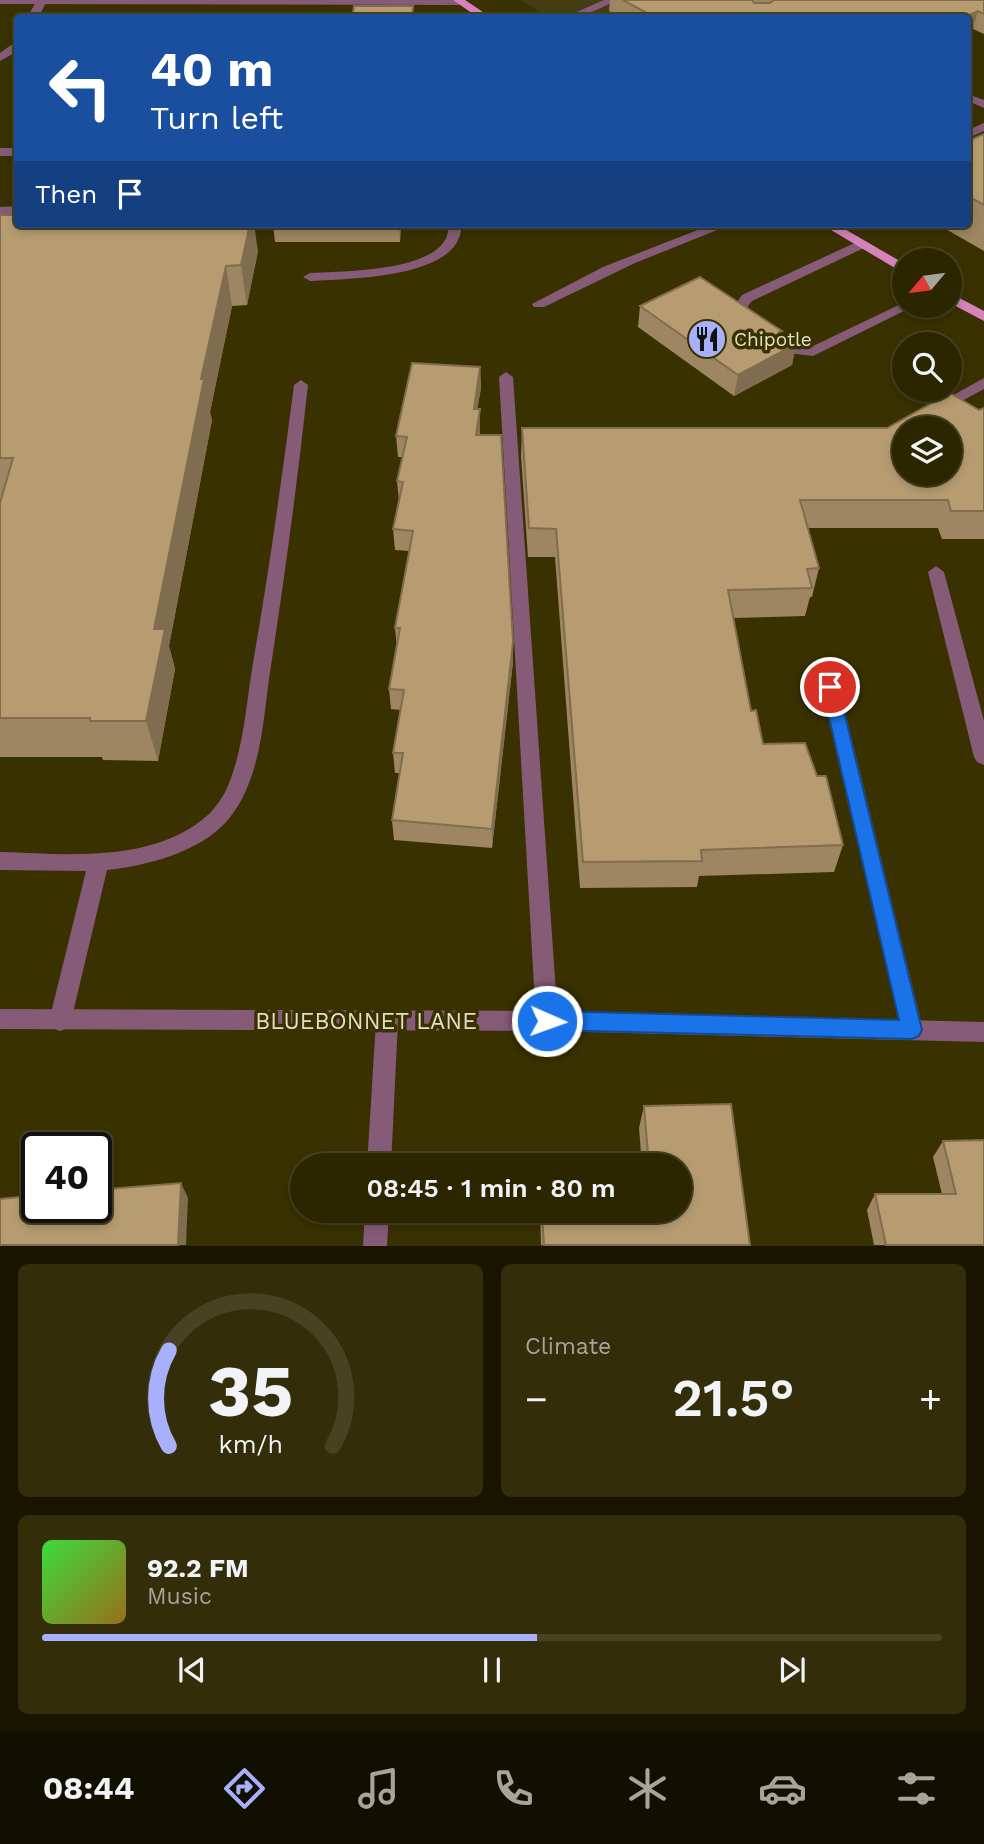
<!DOCTYPE html>
<html lang="en">
<head>
<meta charset="utf-8">
<style>
  :root { --surface:#2b2500; --page:#332d0a; --text:#f1f3f6; --muted:#a6a599; --line:#474222; --accent:#a8b0fc }
  body { margin:0; font-family:"Work Sans",sans-serif; background:var(--page); color:var(--text); height:100vh; display:flex; flex-direction:column; font-size:26px; white-space:nowrap }
  * { box-sizing:border-box; margin:0 }
  p { font-size:23px; color:var(--muted) }
  .icon { flex:none; width:38px; height:38px; fill:none; stroke:currentColor; stroke-width:2; stroke-linecap:round; stroke-linejoin:round }
  .map { position:relative; height:1246px; overflow:hidden }
  .side { display:flex; flex-direction:column; gap:18px; padding:18px; background:#181400; flex:1 }
  .side>* { flex:none }
  .guide { position:absolute; left:14px; top:14px; width:957px; height:214px; border-radius:7px; box-shadow:0 4px 10px #0003,0 0 0 2px var(--line); background:#1a4fa0; color:#fff; overflow:hidden }
  .needle { width:46px; rotate:241deg }
  .buttons { position:absolute; left:892px; top:248px; display:grid; gap:14px }
  .buttons a { display:grid; place-items:center; width:70px; height:70px; border-radius:50%; background:var(--surface); box-shadow:0 4px 10px #0003,0 0 0 2px var(--line); font-size:35px }
  .speed { position:absolute; left:21px; top:1132px; display:flex; gap:14px; font-size:35px; font-weight:700; text-align:center }
  .speed>* { display:grid; place-content:center; width:91px; height:91px; border-radius:50%; background:var(--surface); box-shadow:0 4px 10px #0003,0 0 0 2px var(--line); line-height:1 }
  .speed .limit { border:4px solid #111; border-radius:10px; background:#fff; color:#111 }
  .pin { position:absolute; display:grid; place-items:center; width:60px; height:60px; color:#fff; margin:-30px; border:4px solid #fff; border-radius:50%; box-shadow:0 2px 7px #0007 }
  .me { position:absolute; width:77px; margin:-38px; rotate:92deg; stroke-linejoin:round; filter:drop-shadow(0 0 5px #0008) }
  .turn { display:flex; align-items:center; gap:24px; height:147px; padding:0 21px; font-size:32px }
  .turn .icon { width:91px; height:91px; stroke-width:2.5 }
  .turn b { display:block; font-size:49px; line-height:60px }
  .then { display:flex; align-items:center; height:66px; padding:0 21px; background:#0003; gap:14px; font-size:26px }
  .big { font-size:52px; font-weight:600; line-height:1.1 }
  .side .widget { flex:1; display:flex; flex-direction:column; justify-content:center; gap:10px; min-width:0; padding:0 24px; border-radius:10px; background:var(--page) }
  .side .dial { align-items:center; gap:0 }
  .dial svg { height:182px; overflow:visible; fill:none; stroke:var(--line); stroke-width:7; stroke-linecap:round; text-anchor:middle }
  .dial text { fill:var(--text); stroke:none }
  .song { display:flex; align-items:center; gap:21px }
  .cover { width:84px; height:84px; border-radius:10px; background:linear-gradient(135deg,hsl(120 70% 55%),hsl(40 70% 35%)) }
  .played { height:7px; border-radius:4px; background:linear-gradient(90deg,var(--accent) 55%,var(--line) 55%) }
  .keys { display:flex; justify-content:space-around; direction:ltr }
  .heat { display:flex; justify-content:space-between; align-items:center; font-size:38px; direction:ltr }
  .side .tiles { flex:1; display:grid; gap:18px; grid-template-columns:1fr 1fr }
  .widget:last-child { grid-column:span 2 }
  .trip { position:absolute; left:290px; top:1153px; width:402px; height:70px; border-radius:35px; background:var(--surface); box-shadow:0 4px 10px #0003,0 0 0 2px var(--line); font-weight:600; line-height:70px; text-align:center }
  .dock { display:flex; height:112px; justify-content:space-around; align-items:center; background:#110f00; color:var(--muted) }
  .dock .icon { width:49px; height:49px }
  .dock .selected { color:var(--accent) }
  .dock b { font-size:32px; color:var(--text) }
  .map>svg:first-child { display:block }
  .built { fill:#443c12 }
  .lines { fill:none; stroke-linecap:round; stroke-linejoin:round }
  .service { fill:#855b77; fill-rule:evenodd }
  .minor { fill:#855b77; fill-rule:evenodd }
  .tertiary { fill:#855b77; fill-rule:evenodd }
  .primary { fill:#d781bd; fill-rule:evenodd }
  .wall { fill:#9d8661 }
  .shaded-wall { fill:#806d4f }
  .building { fill:#b79c71; stroke:#806d4f; stroke-width:2; fill-rule:evenodd }
  .route { fill:#1a73e8; stroke:#114b97; stroke-width:2 }
  .labels { text-anchor:middle; dominant-baseline:central; stroke-width:7; stroke-linejoin:round; paint-order:stroke }
  .poi-label { font-size:19px; fill:#e2dec5; stroke:#393100; text-anchor:start }
  .near-street-label { font-size:23px; fill:#e2dec5; stroke:#393100 }
</style>
</head>
<body>
<div class="map">
<svg width="984" height="1246" viewBox="0 0 984 1246">
  <rect width="100%" height="100%" fill="#393100"/>
  <!-- built -->
  <path class="built" d="M 520,0 L 830,0 L 867,17 L 550,18 Z"/>
  <g class="lines">
    <!-- service -->
    <g class="service">
      <path d="M 37,0 L 47,1 L 38,18 L 27,18 Z"/>
      <path d="M 604,0 L 618,0 L 579,18 L 563,18 Z"/>
      <path d="M 18,40 L 18,51 L 0,61 L 0,53 Z"/>
      <path d="M 968,94 L 984,100 L 984,108 L 968,101 Z"/>
      <rect x="0" y="148" width="18" height="8"/>
      <path d="M 18,206 L 18,214 L 0,215 L 0,207 Z"/>
      <path d="M 450,224 L 462,224 C 461,229 461,235 458,240 C 441,278 346,279 310,281 L 303,277 L 310,273 C 343,271 426,272 445,240 C 448,236 448,229 450,224 Z"/>
      <path d="M 713,224 L 732,224 L 635,263 L 544,307 L 534,307 L 532,304 L 603,267 Z"/>
      <path d="M 861,240 L 868,244 L 866,247 L 752,301 L 748,306 L 749,311 L 759,321 L 757,324 L 747,324 L 737,316 L 734,306 L 742,295 Z"/>
      <path d="M 905,302 L 905,306 L 914,306 L 813,356 L 787,353 L 768,337 L 775,333 L 796,346 L 811,347 Z"/>
      <path d="M 506,372 L 513,377 L 558,1021 L 555,1028 L 547,1031 L 539,1028 L 536,1021 L 499,377 Z"/>
      <path d="M 984,378 L 984,389 L 943,411 L 933,411 L 930,408 Z"/>
      <path d="M 301,380 L 308,385 C 298,476 286,568 272,659 C 263,711 264,778 227,821 C 200,852 146,866 107,870 L 71,1021 L 68,1028 L 60,1031 L 52,1028 L 49,1021 L 86,871 L 0,870 L 0,852 C 68,854 154,864 209,814 C 216,807 223,797 227,788 C 244,749 246,704 253,663 C 269,571 282,478 294,385 Z"/>
      <path d="M 936,566 L 944,572 L 984,721 L 984,765 L 977,762 L 974,757 L 928,572 Z"/>
      <path d="M 830,680 L 836,682 L 839,687 L 923,1030 L 920,1037 L 912,1040 L 904,1037 L 901,1030 L 821,687 L 824,682 Z"/>
    </g>
    <!-- minor -->
    <g class="minor">
      <path d="M 0,0 L 465,0 L 466,2 L 461,5 L 0,4 Z"/>
      <path d="M 387,1011 L 395,1014 L 398,1021 L 391,1166 L 367,1166 L 376,1021 L 379,1014 Z"/>
      <path d="M 365,1211 L 389,1211 L 387,1246 L 363,1246 Z"/>
    </g>
    <!-- tertiary -->
    <g class="tertiary">
      <path d="M 984,123 L 984,131 L 968,138 L 968,130 Z"/>
      <path d="M 0,1009 L 547,1011 L 984,1022 L 984,1042 L 547,1031 L 0,1029 Z"/>
    </g>
    <!-- primary -->
    <g class="primary">
      <path d="M 453,0 L 465,0 L 492,18 L 479,18 Z"/>
      <path d="M 821,224 L 836,224 L 905,264 L 905,274 Z"/>
      <path d="M 950,293 L 984,311 L 984,321 L 950,303 Z"/>
    </g>
  </g>
  <!-- wall -->
  <g class="wall">
    <path d="M 610,0 L 984,0 L 984,34 L 973,29 L 968,18 L 621,18 L 609,11 Z"/>
    <path d="M 984,134 L 984,251 L 937,224 L 968,224 L 968,141 Z"/>
    <path d="M 0,215 L 258,251 L 247,305 L 232,306 L 210,412 L 212,420 L 169,646 L 175,669 L 158,761 L 103,760 L 102,757 L 0,757 L 0,503 L 1,499 L 0,499 Z"/>
    <path d="M 273,224 L 401,224 L 400,242 L 275,242 Z"/>
    <path d="M 640,306 L 782,331 L 781,334 L 796,344 L 792,365 L 734,396 L 638,327 Z"/>
    <path d="M 480,367 L 481,388 L 477,409 L 480,409 L 480,435 L 513,662 L 492,848 L 394,840 L 392,820 L 400,773 L 395,773 L 393,753 L 401,710 L 391,709 L 389,689 L 397,648 L 395,628 L 409,551 L 395,550 L 393,529 L 399,502 L 397,481 L 403,457 L 398,457 L 396,436 Z"/>
    <path d="M 984,408 L 984,539 L 942,539 L 938,528 L 808,528 L 819,568 L 812,597 L 810,597 L 805,616 L 733,618 L 751,711 L 763,744 L 843,845 L 834,872 L 699,876 L 697,887 L 580,888 L 555,557 L 528,557 L 521,456 L 522,428 L 887,428 L 979,410 Z"/>
    <path d="M 644,1106 L 750,1245 L 541,1245 L 540,1211 L 681,1211 L 681,1166 L 642,1166 L 639,1128 Z"/>
    <path d="M 943,1141 L 984,1245 L 874,1245 L 867,1210 L 875,1194 L 942,1194 L 933,1157 Z"/>
  </g>
  <!-- shaded-wall -->
  <g class="shaded-wall">
    <path d="M 978,11 L 973,29 L 968,31 L 968,18 L 963,18 Z"/>
    <path d="M 250,224 L 254,224 L 258,251 L 247,305 L 241,265 Z"/>
    <path d="M 399,224 L 401,224 L 400,242 Z"/>
    <path d="M 226,266 L 232,306 L 210,412 L 212,420 L 169,646 L 175,669 L 158,761 L 146,721 L 154,629 L 201,379 Z"/>
    <path d="M 796,344 L 792,365 L 734,396 L 738,375 Z"/>
    <path d="M 480,367 L 481,388 L 474,430 L 474,409 Z"/>
    <path d="M 480,409 L 480,430 L 476,456 L 476,435 Z"/>
    <path d="M 513,642 L 513,662 L 492,848 L 492,829 Z"/>
    <path d="M 181,1183 L 188,1198 L 186,1245 L 178,1245 Z"/>
  </g>
  <!-- building -->
  <g class="building">
    <path d="M 623,0 L 752,0 L 754,3 L 770,3 L 774,0 L 984,0 L 984,14 L 978,11 L 963,18 L 946,18 L 938,14 L 929,18 L 673,18 L 670,15 L 664,18 L 656,18 Z"/>
    <path d="M 354,6 L 413,6 L 412,18 L 307,18 L 308,13 L 353,13 Z"/>
    <path d="M 102,15 L 189,16 L 188,18 L 101,18 Z"/>
    <path d="M 984,134 L 984,205 L 968,196 L 968,141 Z"/>
    <path d="M 0,215 L 18,215 L 18,224 L 250,224 L 241,265 L 226,266 L 201,379 L 204,379 L 154,629 L 165,629 L 146,721 L 90,721 L 90,718 L 0,718 L 0,503 L 13,458 L 0,458 Z"/>
    <path d="M 700,277 L 782,331 L 779,332 L 796,344 L 738,375 L 640,306 Z"/>
    <path d="M 412,363 L 480,367 L 474,409 L 480,409 L 476,435 L 501,435 L 513,642 L 492,829 L 392,820 L 403,753 L 393,753 L 404,690 L 389,689 L 400,628 L 395,628 L 413,531 L 393,529 L 403,482 L 397,481 L 407,437 L 396,436 Z"/>
    <path d="M 950,393 L 979,410 L 984,408 L 984,511 L 951,511 L 948,500 L 800,500 L 819,568 L 807,569 L 812,588 L 728,590 L 751,711 L 756,710 L 763,744 L 805,743 L 817,776 L 826,776 L 843,845 L 701,850 L 702,861 L 583,862 L 556,529 L 529,528 L 522,428 L 887,428 ZM 905,429 L 950,429 L 950,474 L 905,474 Z"/>
    <path d="M 731,1104 L 750,1245 L 544,1245 L 542,1211 L 681,1211 L 681,1166 L 649,1166 L 644,1106 Z"/>
    <path d="M 984,1140 L 984,1245 L 886,1245 L 875,1194 L 956,1194 L 943,1141 Z"/>
    <path d="M 181,1183 L 178,1245 L 0,1245 L 0,1199 L 37,1195 L 37,1208 L 96,1208 L 96,1190 Z"/>
  </g>
  <!-- route -->
  <path class="route" d="M 830,681 L 836,683 L 838,687 L 922,1030 L 919,1036 L 912,1039 L 547,1030 L 540,1027 L 537,1021 L 540,1014 L 547,1011 L 899,1020 L 822,687 L 824,683 Z"/>
  <!-- icons -->
  <defs>
    <symbol id="restaurant-disc" viewBox="-11 -11 22 22"><circle r="9.5" fill="#a8b0fc" stroke="#393100"/><path d="M-5-6h1v4h1v-4h1v4h1v-4h1v5L-1.5 .5V6h-2V.5L-5-1ZM5-6V6H3V1.5H1.5Q1.5-4 5-6Z" fill="#111"/></symbol>
  </defs>
  <g fill-rule="evenodd">
    <use href="#restaurant-disc" x="685" y="317" width="44" height="44"/>
  </g>
  <g class="labels">
    <!-- poi labels -->
    <g class="poi-label">
      <text x="734" y="339">Chipotle</text>
    </g>
    <!-- near-street labels -->
    <g class="near-street-label">
      <text x="366" y="1021">BLUEBONNET LANE</text>
    </g>
  </g>
</svg>
<div class="buttons">
<a><svg class="needle" viewBox="-14 -14 28 28"><path d="M0-13l5 13h-10z" fill="#e53935"/><path d="M0 13l5-13h-10z" fill="#a6a599"/></svg></a>
<a><svg class="icon" aria-label="search" viewBox="0 0 24 24"><circle cx="10" cy="10" r="6"/><path d="M15 15l6 6"/></svg></a>
<a><svg class="icon" aria-label="layers" viewBox="0 0 24 24"><path d="M12 4l9 5-9 5-9-5zM3 14l9 5 9-5"/></svg></a>
</div>
<div class="speed"><div class="limit">40</div></div>
<div class="pin" style="left:830px;top:687px;background:#d93025"><svg class="icon" aria-label="arrive" viewBox="0 0 24 24"><path d="M6 21V4h12l-3 4 3 4H6"/></svg></div>
<svg class="me" style="left:547px;top:1021px" viewBox="-20 -20 40 40"><circle r="17" fill="#1a73e8" stroke="#fff" stroke-width="3"/><path d="M0-11L8 9 0 5-8 9z" fill="#fff"/></svg>
<div class="trip">08:45 · 1 min · 80 m</div>
<div class="guide">
<div class="turn"><svg class="icon" aria-label="left" viewBox="0 0 24 24"><path d="M17 20v-9H6M10 6l-5 5 5 5"/></svg><div><b>40 m</b>Turn left</div></div>
<div class="then">Then<svg class="icon" aria-label="arrive" viewBox="0 0 24 24"><path d="M6 21V4h12l-3 4 3 4H6"/></svg></div>
</div>
</div>
<section class="side">
<div class="tiles">
<div class="widget dial"><svg viewBox="0 0 100 80">
<path d="M14 69A42 42 0 1 1 86 69"/>
<path d="M14 69A42 42 0 0 1 14 27" stroke="#a8b0fc"/>
<text x="50" y="56" font-size="32" font-weight="700">35</text>
<text x="50" y="72" font-size="11">km/h</text>
</svg></div>
<div class="widget"><p>Climate</p>
<div class="heat"><a>−</a><b class="big">21.5°</b><a>+</a></div>
</div>
<div class="widget">
<div class="song"><i class="cover"></i><div><b>92.2 FM</b><p>Music</p></div></div>
<div class="played"></div>
<div class="keys"><svg class="icon" aria-label="previous" viewBox="0 0 24 24"><path d="M18 5L8 12l10 7zM5 5v14"/></svg><svg class="icon" aria-label="pause" viewBox="0 0 24 24"><path d="M8 5v14M16 5v14"/></svg><svg class="icon" aria-label="next" viewBox="0 0 24 24"><path d="M6 5l10 7-10 7zM19 5v14"/></svg></div>
</div>
</div>
</section>
<nav class="dock">
<b>08:44</b>
<svg class="icon selected" aria-label="directions" viewBox="0 0 24 24"><path d="M12 3l9 9-9 9-9-9zM9 14v-3h6M13 9l2 2-2 2"/></svg>
<svg class="icon" aria-label="music" viewBox="0 0 24 24"><path d="M9 18V5l10-2v13"/><circle cx="6" cy="18" r="3"/><circle cx="16" cy="16" r="3"/></svg>
<svg class="icon" aria-label="phone" viewBox="0 0 24 24"><path d="M5 4h4l2 5-3 2q2 4 5 5l2-3 5 2v4C11 20 4 13 5 4z"/></svg>
<svg class="icon" aria-label="climate" viewBox="0 0 24 24"><path d="M12 3v18M4 7l16 10M4 17L20 7"/></svg>
<svg class="icon" aria-label="car" viewBox="0 0 24 24"><path d="M5 17H2v-5l4-1 3-4h7l3 4 3 1v5h-3M9 17h6M6 11h13"/><circle cx="7" cy="17" r="2"/><circle cx="17" cy="17" r="2"/></svg>
<svg class="icon" aria-label="filters" viewBox="0 0 24 24"><path d="M4 7h16M4 17h16"/><circle cx="9" cy="7" r="2"/><circle cx="15" cy="17" r="2"/></svg>
</nav>
</body>
</html>
